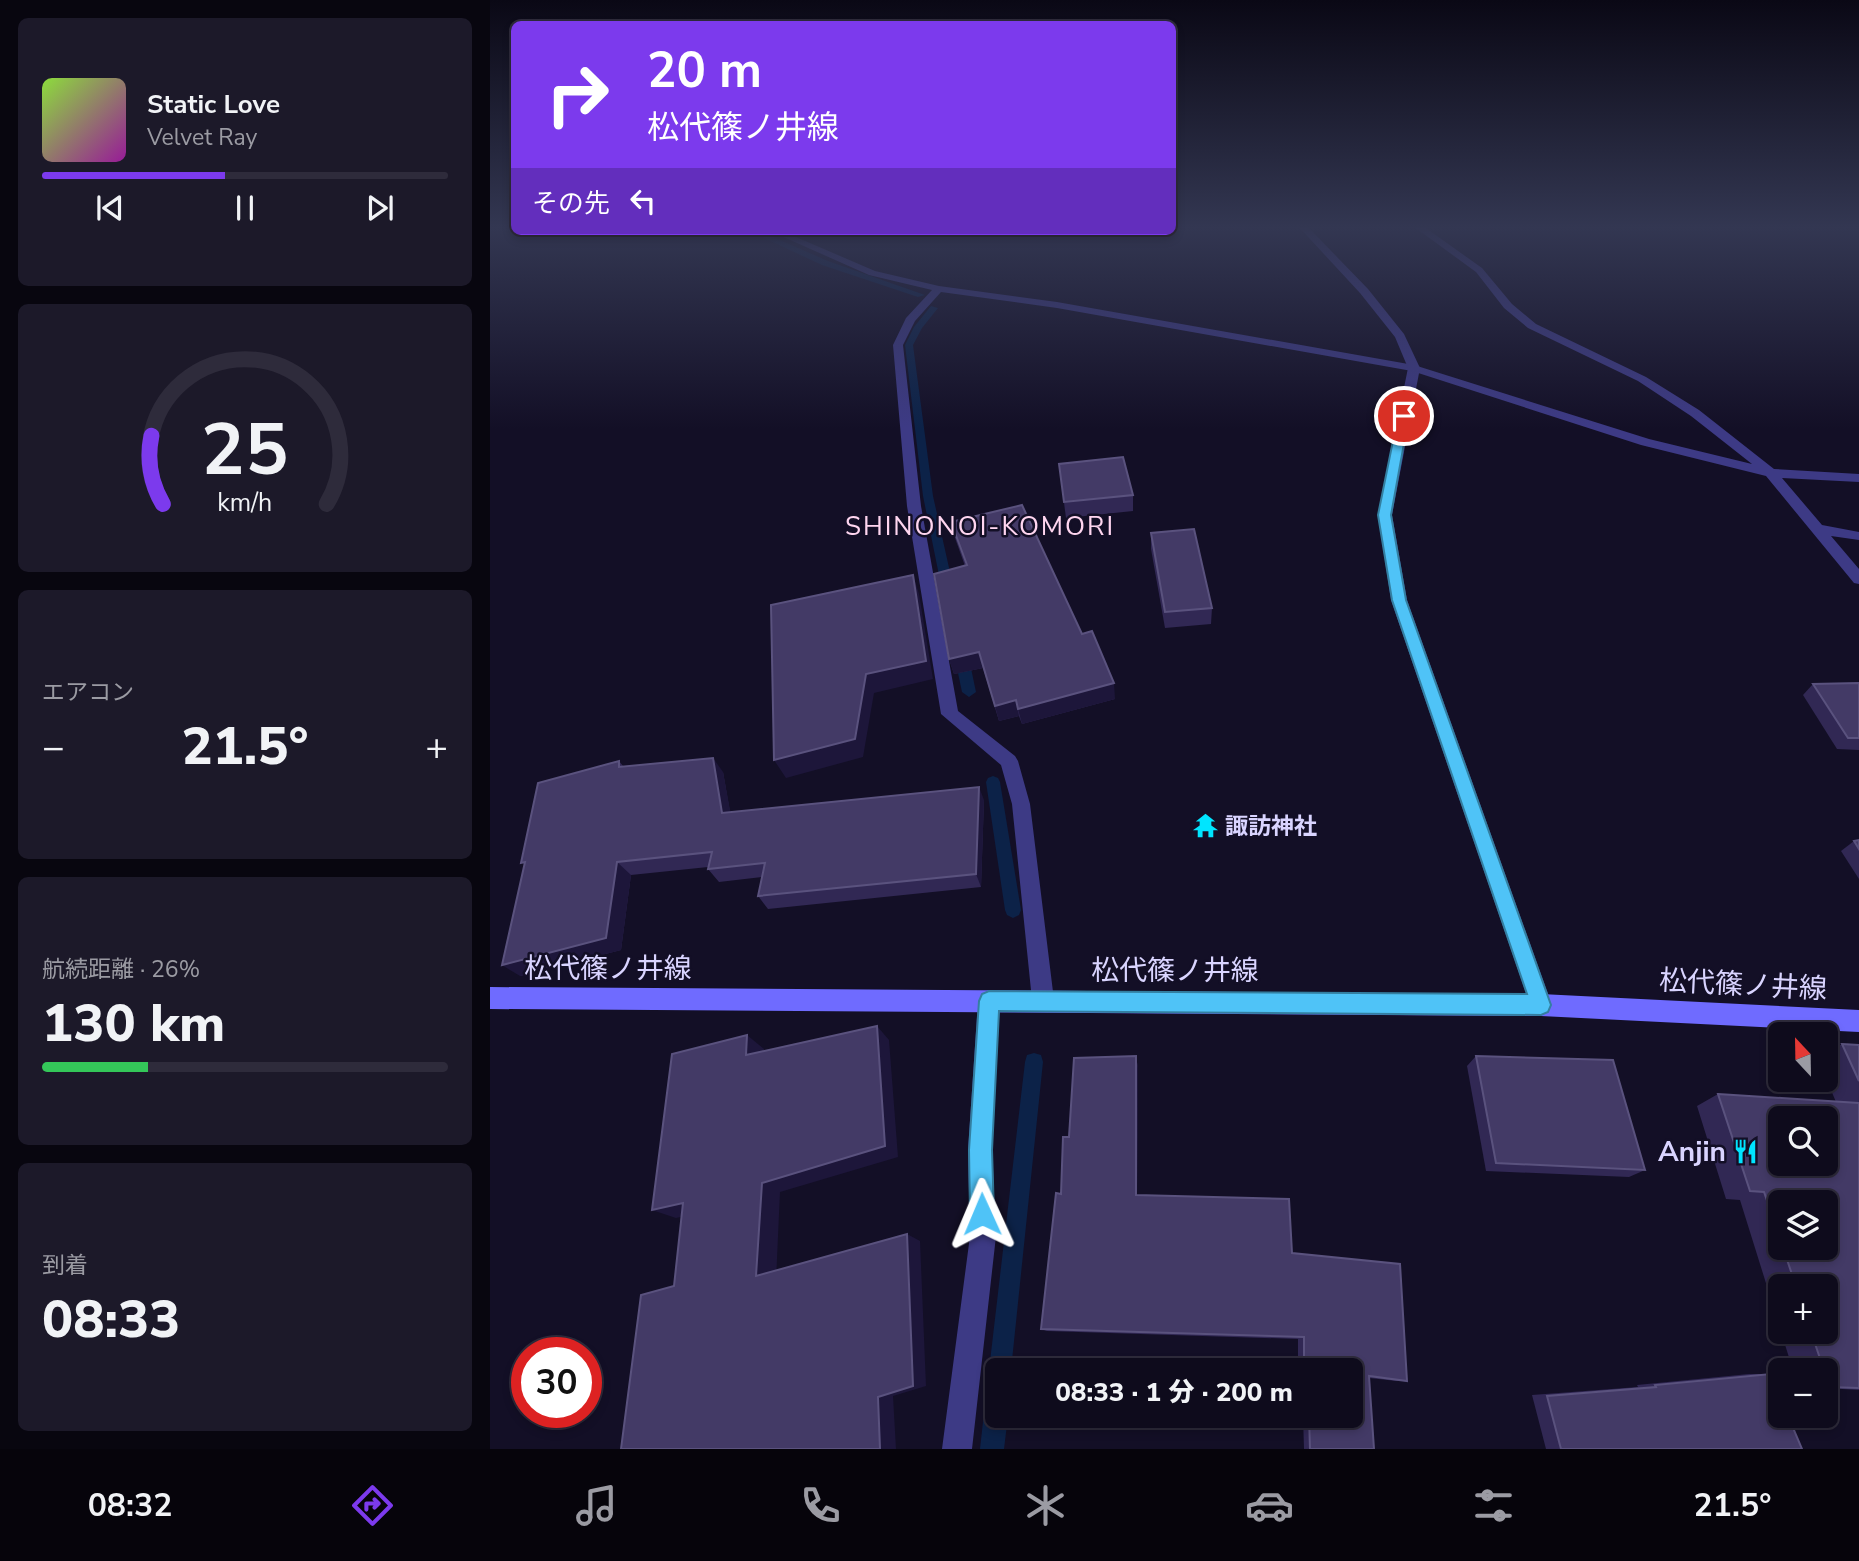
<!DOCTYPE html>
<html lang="ja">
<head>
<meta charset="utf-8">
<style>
  :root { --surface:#0e0b1c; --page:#1c1929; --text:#f1f3f6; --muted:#9b9ba3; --line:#2e2b3b; --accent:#7c3aed }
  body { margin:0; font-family:"Nunito Sans","Noto Sans JP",sans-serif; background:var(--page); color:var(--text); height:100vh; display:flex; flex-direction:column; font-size:26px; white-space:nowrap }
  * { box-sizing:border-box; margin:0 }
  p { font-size:23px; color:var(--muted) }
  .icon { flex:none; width:38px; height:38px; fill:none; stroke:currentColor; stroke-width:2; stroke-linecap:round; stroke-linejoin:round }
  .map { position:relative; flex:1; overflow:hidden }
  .panel { display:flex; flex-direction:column; gap:18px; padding:18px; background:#08060f; width:490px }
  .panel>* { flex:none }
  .hud { position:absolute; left:21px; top:21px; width:665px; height:214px; border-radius:10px; box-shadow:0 4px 10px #0003,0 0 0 2px var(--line); background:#7c3aed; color:#fff; overflow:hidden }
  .needle { width:46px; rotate:338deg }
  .controls { position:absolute; left:1278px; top:1022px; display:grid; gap:14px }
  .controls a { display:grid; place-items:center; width:70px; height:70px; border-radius:10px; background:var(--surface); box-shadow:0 4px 10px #0003,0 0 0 2px var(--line); font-size:35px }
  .speed { position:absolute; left:21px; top:1337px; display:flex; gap:14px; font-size:35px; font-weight:700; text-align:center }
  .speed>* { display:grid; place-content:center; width:91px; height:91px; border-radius:50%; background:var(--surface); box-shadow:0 4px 10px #0003,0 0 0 2px var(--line); line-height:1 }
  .speed .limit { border:10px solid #d22; background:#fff; color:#111 }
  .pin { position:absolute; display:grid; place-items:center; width:60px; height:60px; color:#fff; margin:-30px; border:4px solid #fff; border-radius:50%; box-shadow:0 2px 7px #0007 }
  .me { position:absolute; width:77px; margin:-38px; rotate:359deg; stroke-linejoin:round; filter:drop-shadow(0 0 5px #0008) }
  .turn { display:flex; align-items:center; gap:24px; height:147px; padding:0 21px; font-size:32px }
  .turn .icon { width:91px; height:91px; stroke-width:2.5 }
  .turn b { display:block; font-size:49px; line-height:60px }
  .then { display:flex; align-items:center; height:66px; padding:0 21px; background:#0003; gap:14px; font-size:26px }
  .big { font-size:52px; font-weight:800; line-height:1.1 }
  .panel .widget { flex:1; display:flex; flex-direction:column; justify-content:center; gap:10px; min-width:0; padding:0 24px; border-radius:10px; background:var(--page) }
  .panel .dial { align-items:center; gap:0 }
  .dial svg { height:182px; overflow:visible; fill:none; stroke:var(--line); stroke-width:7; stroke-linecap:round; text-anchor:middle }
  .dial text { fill:var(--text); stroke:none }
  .song { display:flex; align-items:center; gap:21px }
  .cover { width:84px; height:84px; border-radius:10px; background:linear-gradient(135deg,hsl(90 70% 55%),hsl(300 70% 35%)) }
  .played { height:7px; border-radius:4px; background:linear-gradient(90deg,var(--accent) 45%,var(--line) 45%) }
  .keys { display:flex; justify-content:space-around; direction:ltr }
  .heat { display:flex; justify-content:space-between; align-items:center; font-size:38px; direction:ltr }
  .charge { height:10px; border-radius:5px; background:linear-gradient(90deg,#34c759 26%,var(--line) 0) }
  .trip { position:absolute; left:495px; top:1358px; width:378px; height:70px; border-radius:10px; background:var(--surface); box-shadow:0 4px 10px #0003,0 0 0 2px var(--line); font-weight:800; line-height:70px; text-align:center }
  .tab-bar { display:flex; height:112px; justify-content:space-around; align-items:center; background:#06040b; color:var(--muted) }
  .tab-bar .icon { width:49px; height:49px }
  .tab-bar .current { color:var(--accent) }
  .tab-bar b { font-size:32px; color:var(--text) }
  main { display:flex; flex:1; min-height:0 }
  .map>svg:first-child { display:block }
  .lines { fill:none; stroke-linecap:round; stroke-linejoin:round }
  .stream { fill:#0c2248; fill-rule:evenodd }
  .minor { fill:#3d3a85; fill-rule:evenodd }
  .tertiary { fill:#3d3a85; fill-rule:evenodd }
  .secondary { fill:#6f6bff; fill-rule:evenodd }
  .wall { fill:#312854; fill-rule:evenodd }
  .shaded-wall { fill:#1d163a }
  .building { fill:#433a66; stroke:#5a527e; stroke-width:2; fill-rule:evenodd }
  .route { fill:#4fc3f7; stroke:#337fa1; stroke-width:2 }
  .labels { text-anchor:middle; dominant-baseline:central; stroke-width:5; stroke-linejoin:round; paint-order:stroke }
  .poi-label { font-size:23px; font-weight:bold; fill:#d9d4ff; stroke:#130f26; text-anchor:start }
  .quarter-label { font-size:26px; letter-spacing:2px; fill:#ffd6f0; stroke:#130f26 }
  .near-street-label { font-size:28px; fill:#d9d4ff; stroke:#130f26 }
  .near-poi-label { font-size:28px; font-weight:bold; fill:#d9d4ff; stroke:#130f26; text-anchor:end }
</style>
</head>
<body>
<main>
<section class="panel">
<div class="widget">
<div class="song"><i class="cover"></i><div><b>Static Love</b><p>Velvet Ray</p></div></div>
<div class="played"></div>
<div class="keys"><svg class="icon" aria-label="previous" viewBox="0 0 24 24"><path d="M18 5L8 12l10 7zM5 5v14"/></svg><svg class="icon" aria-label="pause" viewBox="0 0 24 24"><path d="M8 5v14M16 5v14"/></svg><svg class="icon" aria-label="next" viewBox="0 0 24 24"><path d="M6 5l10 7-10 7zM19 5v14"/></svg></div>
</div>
<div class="widget dial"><svg viewBox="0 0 100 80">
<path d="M14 69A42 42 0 1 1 86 69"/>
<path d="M14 69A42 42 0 0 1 9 39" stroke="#7c3aed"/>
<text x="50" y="56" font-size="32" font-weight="700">25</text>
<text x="50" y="72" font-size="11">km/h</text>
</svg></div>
<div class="widget"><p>エアコン</p>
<div class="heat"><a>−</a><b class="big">21.5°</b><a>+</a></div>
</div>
<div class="widget"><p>航続距離 · 26%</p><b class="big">130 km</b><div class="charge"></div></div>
<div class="widget"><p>到着</p><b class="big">08:33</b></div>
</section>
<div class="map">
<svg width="1369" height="1449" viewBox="0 0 1369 1449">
  <rect width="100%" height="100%" fill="#130f26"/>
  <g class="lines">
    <!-- stream -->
    <g class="stream">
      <path d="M 259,231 L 269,231 L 338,261 L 435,295 L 428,297 L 332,265 Z"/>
      <path d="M 441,306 L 448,308 L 432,328 L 423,345 L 443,496 L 464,590 L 458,594 L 452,590 L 433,496 L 415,345 L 424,327 Z"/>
      <path d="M 471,649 L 478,654 L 486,692 L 479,697 L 472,692 L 464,654 Z"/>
      <path d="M 503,776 L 508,778 L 510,782 L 531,910 L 529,915 L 523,918 L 517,915 L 515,910 L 496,782 L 498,778 Z"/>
      <path d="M 544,1053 L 551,1055 L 553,1062 L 521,1370 L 508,1370 L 508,1380 L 502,1378 L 499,1370 L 535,1062 L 537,1055 Z"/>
      <path d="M 508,1384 L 508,1416 L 518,1416 L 514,1449 L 490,1449 L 496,1395 L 500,1387 Z"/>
    </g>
    <!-- minor -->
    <g class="minor">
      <path d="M 923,226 L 933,226 L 992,268 L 1022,304 L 1046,324 L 1156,377 L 1209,410 L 1284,469 L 1369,474 L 1369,482 L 1292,478 L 1332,525 L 1369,532 L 1369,540 L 1341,536 L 1369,569 L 1369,584 L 1364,583 L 1276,476 L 1151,445 L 922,371 L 567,308 L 451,292 L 425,321 L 413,345 L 431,506 L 468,711 L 525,756 L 528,761 L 540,804 L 564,1000 L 561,1008 L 553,1011 L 545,1008 L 542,1000 L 522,804 L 511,765 L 451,714 L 417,506 L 403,345 L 416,318 L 442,290 L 379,275 L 280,231 L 292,231 L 385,271 L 449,286 L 567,302 L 924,365 L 1159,439 L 1262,464 L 1201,416 L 1148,381 L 1038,328 L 1014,308 L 986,272 Z"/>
      <path d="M 499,990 L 507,993 L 510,1001 L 502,1150 L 506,1236 L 482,1449 L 452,1449 L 480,1236 L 478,1150 L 488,1001 L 491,993 Z"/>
    </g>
    <!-- tertiary -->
    <path class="tertiary" d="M 808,226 L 817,226 L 878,289 L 914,334 L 930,368 L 902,515 L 917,600 L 1062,1005 L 1059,1013 L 1051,1016 L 1043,1013 L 1040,1005 L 901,600 L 888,515 L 918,368 L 905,337 L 870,293 Z"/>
    <!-- secondary -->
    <path class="secondary" d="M 0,987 L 1051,994 L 1369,1010 L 1369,1032 L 1051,1016 L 0,1009 Z"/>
  </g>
  <!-- wall -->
  <g class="wall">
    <path d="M 569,464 L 643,495 L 643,511 L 576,518 Z"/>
    <path d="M 461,522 L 592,634 L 625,699 L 532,724 L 529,716 L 509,721 L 493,668 L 464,674 L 459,659 L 475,566 L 465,538 Z"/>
    <path d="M 661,533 L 722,608 L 721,624 L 675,628 L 661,549 Z"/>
    <path d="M 1369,683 L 1369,750 L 1347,749 L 1313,695 L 1323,684 Z"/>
    <path d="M 129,761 L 133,766 L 233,772 L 240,812 L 494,800 L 491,887 L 278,909 L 268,896 L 272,877 L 229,882 L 218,869 L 218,867 L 141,875 L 131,950 L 30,976 Z"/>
    <path d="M 1369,840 L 1369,879 L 1351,851 L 1364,841 Z"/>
    <path d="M 1352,1044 L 1369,1045 L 1369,1390 L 1335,1388 L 1335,1370 L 1303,1370 L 1291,1332 L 1335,1332 L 1335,1286 L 1290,1286 L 1290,1328 L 1250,1200 L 1236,1199 L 1207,1106 L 1228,1094 L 1346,1102 L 1335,1076 L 1335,1053 ZM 1290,1202 L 1335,1248 L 1290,1248 Z"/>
    <path d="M 646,1056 L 648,1068 L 647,1195 L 802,1253 L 917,1381 L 907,1381 L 879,1378 L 884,1449 L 814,1449 L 813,1416 L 861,1416 L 861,1370 L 808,1370 L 808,1339 L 557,1331 L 551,1329 L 579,1137 Z"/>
    <path d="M 986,1056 L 1155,1170 L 1139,1177 L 996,1171 L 977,1066 Z"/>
    <path d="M 1259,1374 L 1281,1374 L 1312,1449 L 1056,1449 L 1042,1395 L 1148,1387 L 1147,1385 Z"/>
  </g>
  <!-- shaded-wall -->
  <g class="shaded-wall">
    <path d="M 423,575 L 429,594 L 443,679 L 384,693 L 373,757 L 296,778 L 284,760 L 376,674 Z"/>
    <path d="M 489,652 L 493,668 L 464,674 L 459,659 Z"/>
    <path d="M 624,683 L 625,699 L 532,724 L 528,709 Z"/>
    <path d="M 526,700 L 529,716 L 509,721 L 505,706 Z"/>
    <path d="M 223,758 L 233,772 L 243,826 L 232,813 Z"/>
    <path d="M 489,787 L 494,800 L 491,887 L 486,874 Z"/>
    <path d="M 127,862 L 141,875 L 131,950 L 30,976 L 12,965 Z"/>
    <path d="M 387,1026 L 399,1040 L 408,1157 L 290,1192 L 286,1281 L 266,1276 L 272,1183 Z"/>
    <path d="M 257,1035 L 274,1049 L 274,1069 L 256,1055 Z"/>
    <path d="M 646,1056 L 648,1068 L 647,1203 L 646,1195 Z"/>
    <path d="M 193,1203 L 216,1211 L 186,1218 L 162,1210 Z"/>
    <path d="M 417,1234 L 430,1241 L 436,1386 L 403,1396 L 406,1449 L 390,1449 L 388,1397 Z"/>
  </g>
  <!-- building -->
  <g class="building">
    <path d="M 633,457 L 643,495 L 574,502 L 569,464 Z"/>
    <path d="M 532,505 L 592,634 L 602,631 L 624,683 L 528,709 L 526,700 L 505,706 L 489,652 L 459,659 L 444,574 L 477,565 L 461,522 Z"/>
    <path d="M 704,529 L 722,608 L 675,612 L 661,533 Z"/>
    <path d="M 423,575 L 436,661 L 376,674 L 365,739 L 284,760 L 281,605 Z"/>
    <path d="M 1369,683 L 1369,738 L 1358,738 L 1323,684 Z"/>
    <path d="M 223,758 L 232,813 L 489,787 L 486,874 L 268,896 L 275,863 L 218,869 L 222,852 L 127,862 L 116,938 L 12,965 L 35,862 L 31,863 L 48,783 L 129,761 L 129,767 Z"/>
    <path d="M 1369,840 L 1369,849 L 1364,841 Z"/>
    <path d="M 387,1026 L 395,1146 L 272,1183 L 266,1276 L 417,1234 L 423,1386 L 388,1397 L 390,1449 L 131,1449 L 151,1295 L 184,1286 L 193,1203 L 162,1210 L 182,1054 L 257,1035 L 256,1055 Z"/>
    <path d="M 1352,1044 L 1369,1045 L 1369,1081 Z"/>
    <path d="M 646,1056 L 646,1195 L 799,1199 L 802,1253 L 910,1264 L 917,1381 L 879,1376 L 884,1449 L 820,1449 L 819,1416 L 861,1416 L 861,1370 L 818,1370 L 814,1369 L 814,1337 L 551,1329 L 566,1193 L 571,1194 L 573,1137 L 579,1137 L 584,1058 Z"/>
    <path d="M 986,1056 L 1123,1060 L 1155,1170 L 1006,1163 Z"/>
    <path d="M 1228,1094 L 1369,1103 L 1369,1388 L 1339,1387 L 1335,1375 L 1335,1370 L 1334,1370 L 1321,1332 L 1335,1332 L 1335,1286 L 1306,1286 L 1293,1248 L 1335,1248 L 1335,1202 L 1290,1202 L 1290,1238 L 1274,1192 L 1260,1191 ZM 1290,1118 L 1335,1118 L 1335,1164 L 1290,1164 Z"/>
    <path d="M 1281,1374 L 1290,1395 L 1290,1416 L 1298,1416 L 1312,1449 L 1071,1449 L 1057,1396 L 1166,1387 L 1165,1385 Z"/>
  </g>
  <!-- sky -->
  <linearGradient id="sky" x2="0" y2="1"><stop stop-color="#0a0815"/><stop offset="0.53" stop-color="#333752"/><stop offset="1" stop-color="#333752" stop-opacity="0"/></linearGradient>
  <rect width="1369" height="429" fill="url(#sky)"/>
  <!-- route -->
  <path class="route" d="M 914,412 L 919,416 L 901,515 L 916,600 L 1061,1005 L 1058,1012 L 1051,1015 L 509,1011 L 502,1150 L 504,1214 L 500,1223 L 492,1226 L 484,1223 L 480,1214 L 479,1150 L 489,1001 L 492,994 L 499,991 L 1037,994 L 902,600 L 888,515 L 908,416 Z"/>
  <!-- icons -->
  <defs>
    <symbol id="temple-bare" viewBox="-9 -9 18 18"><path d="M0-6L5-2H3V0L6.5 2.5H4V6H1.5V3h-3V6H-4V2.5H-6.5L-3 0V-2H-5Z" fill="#00e5ff" stroke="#130f26" stroke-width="2.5" paint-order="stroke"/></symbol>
    <symbol id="restaurant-bare" viewBox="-9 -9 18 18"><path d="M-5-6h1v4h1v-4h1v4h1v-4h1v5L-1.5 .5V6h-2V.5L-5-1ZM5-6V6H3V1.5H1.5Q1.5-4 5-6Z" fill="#00e5ff" stroke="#130f26" stroke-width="2.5" paint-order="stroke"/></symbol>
  </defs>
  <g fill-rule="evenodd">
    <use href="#temple-bare" x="698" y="808" width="35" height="35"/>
    <use href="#restaurant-bare" x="1238" y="1134" width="35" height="35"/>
  </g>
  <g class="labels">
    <!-- poi labels -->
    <g class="poi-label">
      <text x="735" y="826">諏訪神社</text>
    </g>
    <!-- quarter labels -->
    <g class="quarter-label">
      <text x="490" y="526">SHINONOI-KOMORI</text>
    </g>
    <!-- near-street labels -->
    <g class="near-street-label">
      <text x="118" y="969">松代篠ノ井線</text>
      <text x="685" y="971">松代篠ノ井線</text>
      <text transform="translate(1253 985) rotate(3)">松代篠ノ井線</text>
    </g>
    <!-- near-poi labels -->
    <g class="near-poi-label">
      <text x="1236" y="1152">Anjin</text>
    </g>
  </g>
</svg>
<div class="controls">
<a><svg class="needle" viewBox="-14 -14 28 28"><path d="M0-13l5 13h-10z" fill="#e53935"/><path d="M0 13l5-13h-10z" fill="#9b9ba3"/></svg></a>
<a><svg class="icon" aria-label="search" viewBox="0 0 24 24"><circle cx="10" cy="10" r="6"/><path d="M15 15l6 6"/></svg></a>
<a><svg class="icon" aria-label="layers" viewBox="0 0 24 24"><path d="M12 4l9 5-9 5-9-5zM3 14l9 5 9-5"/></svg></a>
<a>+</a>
<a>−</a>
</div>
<div class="speed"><div class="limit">30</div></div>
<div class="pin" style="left:914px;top:416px;background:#d93025"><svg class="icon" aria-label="arrive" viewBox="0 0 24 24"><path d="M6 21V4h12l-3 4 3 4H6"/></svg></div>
<svg class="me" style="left:492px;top:1214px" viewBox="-20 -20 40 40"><path d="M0-17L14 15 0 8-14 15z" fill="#4fc3f7" stroke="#fff" stroke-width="4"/></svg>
<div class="trip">08:33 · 1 分 · 200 m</div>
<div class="hud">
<div class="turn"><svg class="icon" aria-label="right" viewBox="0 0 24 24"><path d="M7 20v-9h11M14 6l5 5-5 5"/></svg><div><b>20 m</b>松代篠ノ井線</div></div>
<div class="then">その先<svg class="icon" aria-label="left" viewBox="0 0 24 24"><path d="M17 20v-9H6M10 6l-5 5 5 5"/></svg></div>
</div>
</div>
</main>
<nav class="tab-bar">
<b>08:32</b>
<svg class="icon current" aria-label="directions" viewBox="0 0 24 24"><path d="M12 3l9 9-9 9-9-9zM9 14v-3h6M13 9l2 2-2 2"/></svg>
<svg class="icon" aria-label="music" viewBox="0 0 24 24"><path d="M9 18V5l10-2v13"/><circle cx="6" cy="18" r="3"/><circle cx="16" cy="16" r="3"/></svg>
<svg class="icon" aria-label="phone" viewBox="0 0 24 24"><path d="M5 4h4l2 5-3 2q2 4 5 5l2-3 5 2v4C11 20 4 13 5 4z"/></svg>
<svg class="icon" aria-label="climate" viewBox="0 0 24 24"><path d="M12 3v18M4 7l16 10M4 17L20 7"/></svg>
<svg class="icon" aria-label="car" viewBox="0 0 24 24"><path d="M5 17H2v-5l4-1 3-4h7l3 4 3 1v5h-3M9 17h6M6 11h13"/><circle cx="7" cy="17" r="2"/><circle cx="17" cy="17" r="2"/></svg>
<svg class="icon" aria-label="filters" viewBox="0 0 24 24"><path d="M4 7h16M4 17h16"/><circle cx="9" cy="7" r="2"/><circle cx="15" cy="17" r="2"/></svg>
<b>21.5°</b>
</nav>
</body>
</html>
